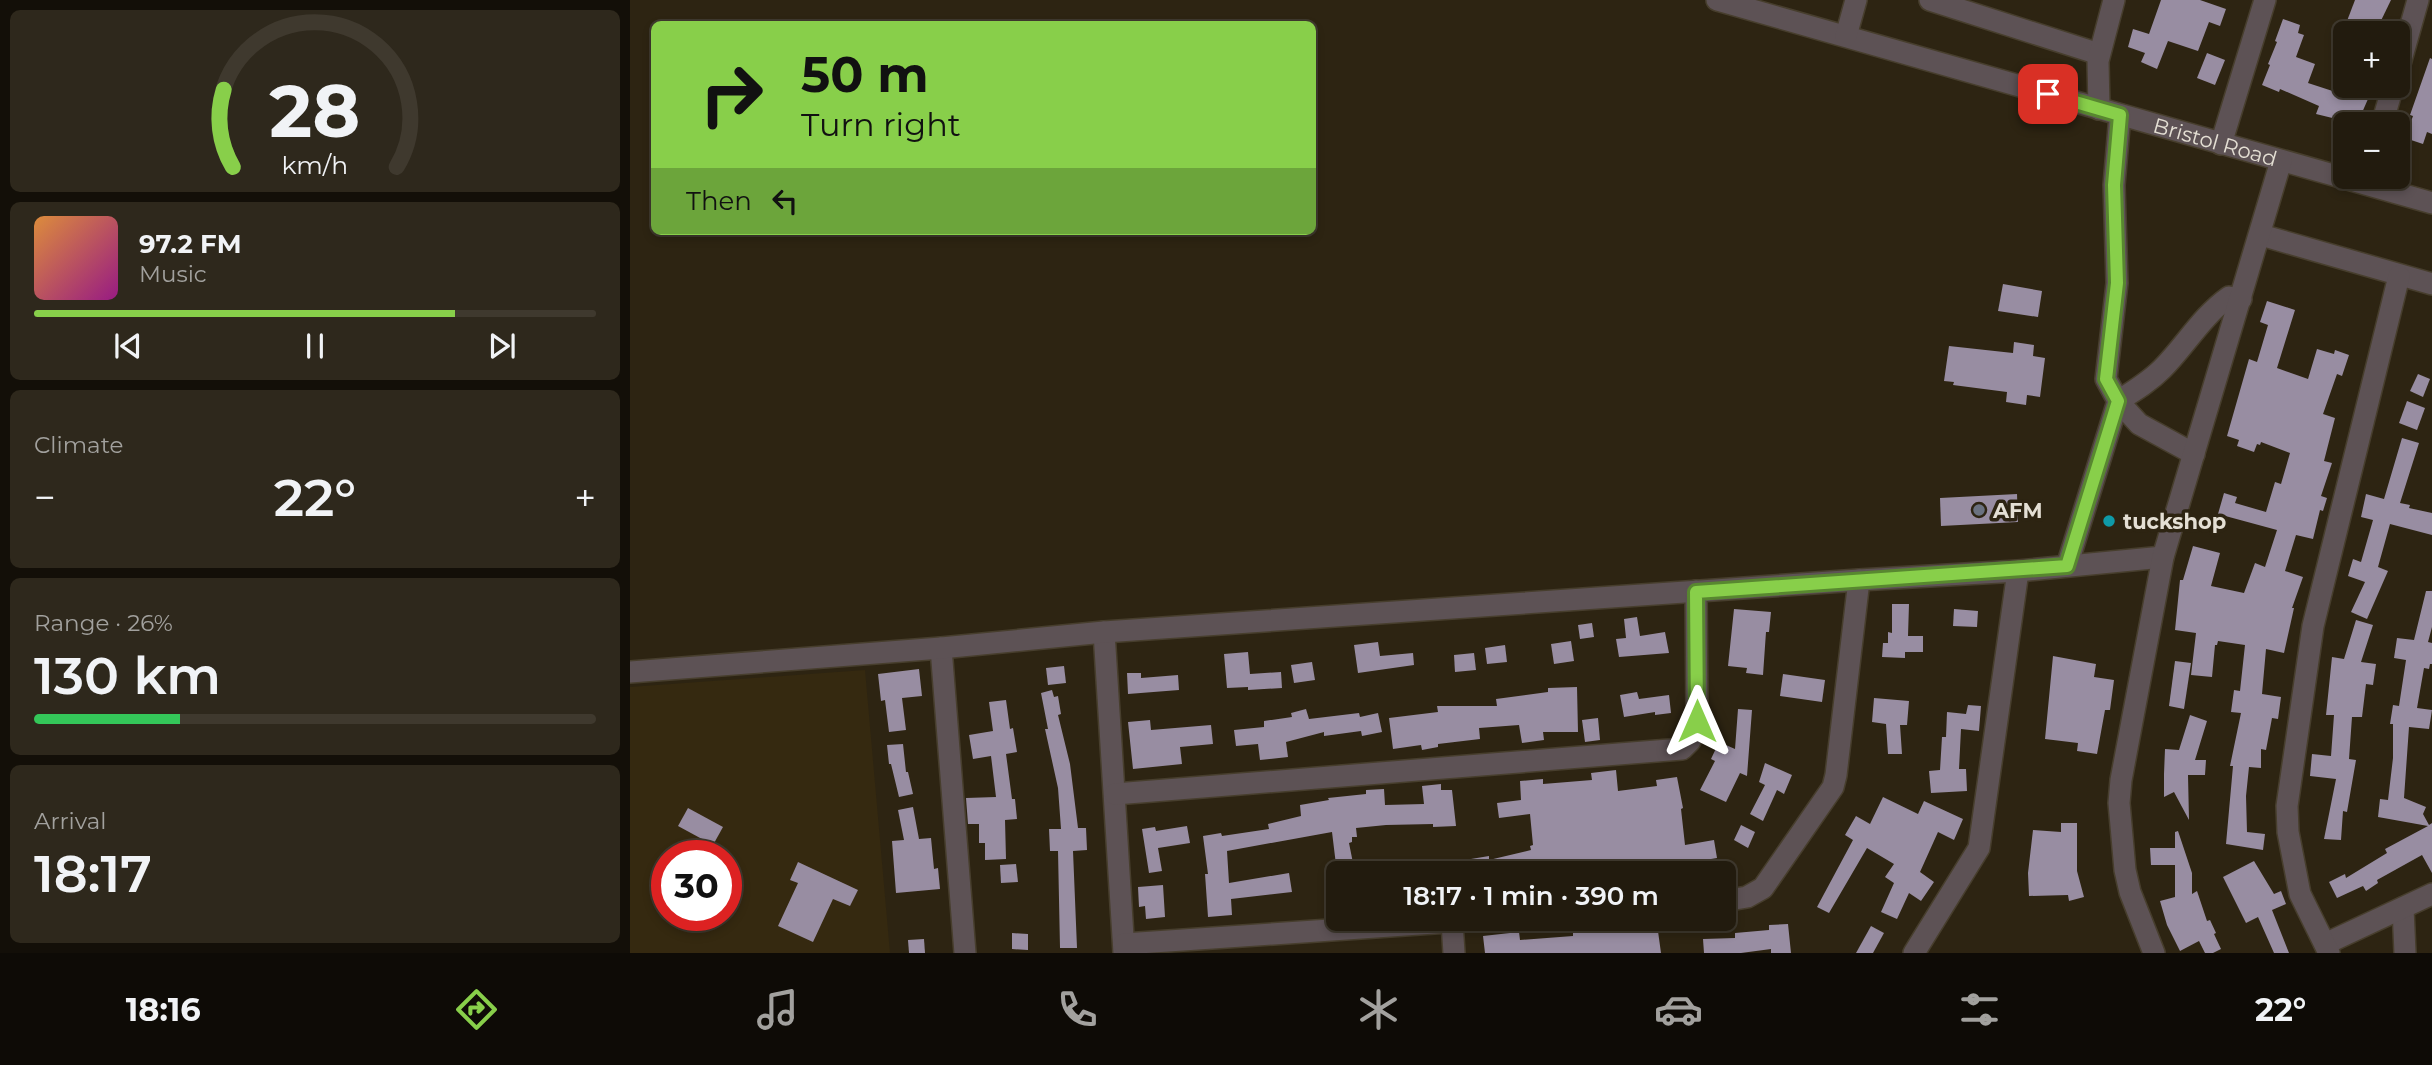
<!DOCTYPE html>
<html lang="en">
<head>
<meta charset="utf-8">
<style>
  :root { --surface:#221b0e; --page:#2e281c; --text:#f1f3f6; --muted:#a2a19e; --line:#3f392e; --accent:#88cf4a }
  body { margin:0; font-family:Montserrat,sans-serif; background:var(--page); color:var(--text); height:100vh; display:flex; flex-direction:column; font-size:26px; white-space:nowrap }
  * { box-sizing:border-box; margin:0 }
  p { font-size:23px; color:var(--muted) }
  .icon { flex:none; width:38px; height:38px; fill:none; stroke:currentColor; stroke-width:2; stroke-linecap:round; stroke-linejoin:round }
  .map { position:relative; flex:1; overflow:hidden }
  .details { display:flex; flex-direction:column; gap:10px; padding:10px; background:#130f08; width:630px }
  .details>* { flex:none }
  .top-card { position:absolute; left:21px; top:21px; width:665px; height:214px; border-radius:10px; box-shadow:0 4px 10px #0003,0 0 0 2px var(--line); background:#88cf4a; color:#111; overflow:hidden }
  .tools { position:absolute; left:1703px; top:21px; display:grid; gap:14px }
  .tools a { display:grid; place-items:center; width:77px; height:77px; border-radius:10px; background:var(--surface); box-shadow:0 4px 10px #0003,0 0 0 2px var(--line); font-size:35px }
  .speed { position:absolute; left:21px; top:840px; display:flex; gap:14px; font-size:35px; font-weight:700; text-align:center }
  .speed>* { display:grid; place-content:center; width:91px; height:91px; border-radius:50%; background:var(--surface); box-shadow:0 4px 10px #0003,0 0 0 2px var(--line); line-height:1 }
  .speed .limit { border:10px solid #d22; background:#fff; color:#111 }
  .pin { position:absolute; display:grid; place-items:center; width:60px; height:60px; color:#fff; margin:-30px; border-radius:14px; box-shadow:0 4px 10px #0006 }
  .me { position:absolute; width:77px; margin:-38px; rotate:0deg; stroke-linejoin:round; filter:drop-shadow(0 0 5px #0008) }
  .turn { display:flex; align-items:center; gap:24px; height:147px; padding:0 35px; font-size:32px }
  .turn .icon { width:91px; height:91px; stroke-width:2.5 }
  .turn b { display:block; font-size:49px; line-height:60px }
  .then { display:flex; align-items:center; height:66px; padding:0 35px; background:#0003; gap:14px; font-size:26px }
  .big { font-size:52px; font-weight:600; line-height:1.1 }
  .details .tile { flex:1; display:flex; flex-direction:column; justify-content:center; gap:10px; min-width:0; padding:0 24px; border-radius:10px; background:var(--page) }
  .details .dial { align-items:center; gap:0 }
  .dial svg { height:182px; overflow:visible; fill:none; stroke:var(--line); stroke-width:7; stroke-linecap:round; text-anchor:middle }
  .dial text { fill:var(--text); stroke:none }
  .song { display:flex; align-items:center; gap:21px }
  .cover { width:84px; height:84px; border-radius:10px; background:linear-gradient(135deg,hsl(30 70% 55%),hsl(310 70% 35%)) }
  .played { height:7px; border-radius:4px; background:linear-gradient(90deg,var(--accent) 75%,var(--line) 75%) }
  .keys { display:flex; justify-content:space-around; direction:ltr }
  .heat { display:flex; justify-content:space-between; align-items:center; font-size:38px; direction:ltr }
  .charge { height:10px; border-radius:5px; background:linear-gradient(90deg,#34c759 26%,var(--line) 0) }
  .trip { position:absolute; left:696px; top:861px; width:410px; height:70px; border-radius:10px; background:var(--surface); box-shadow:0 4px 10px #0003,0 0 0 2px var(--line); font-weight:600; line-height:70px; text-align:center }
  .menu { display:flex; height:112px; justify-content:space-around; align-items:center; background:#0e0b06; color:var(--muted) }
  .menu .icon { width:49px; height:49px }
  .menu .current { color:var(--accent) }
  .menu b { font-size:32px; color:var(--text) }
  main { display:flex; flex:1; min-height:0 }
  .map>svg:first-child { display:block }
  .built { fill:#352910; fill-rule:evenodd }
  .building { fill:#988da2 }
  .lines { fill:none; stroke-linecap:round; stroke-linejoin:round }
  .minor-casing { stroke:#473e2d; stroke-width:24 }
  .minor { stroke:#5d5255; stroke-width:21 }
  .route-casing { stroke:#588730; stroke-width:18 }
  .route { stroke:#88cf4a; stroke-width:12 }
  .worship-dot { fill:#6b7280; stroke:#2d2412; stroke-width:2.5 }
  .culture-dot { fill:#0f9aa8; stroke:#2d2412; stroke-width:2.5 }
  .labels { text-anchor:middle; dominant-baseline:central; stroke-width:7; stroke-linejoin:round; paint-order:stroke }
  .street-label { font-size:21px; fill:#e4dfd4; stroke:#2d2412 }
  .poi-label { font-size:21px; font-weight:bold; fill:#e4dfd4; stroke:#2d2412; text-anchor:start }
</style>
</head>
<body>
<main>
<section class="details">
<div class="tile dial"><svg viewBox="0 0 100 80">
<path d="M14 69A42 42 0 1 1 86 69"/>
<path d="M14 69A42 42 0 0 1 10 35" stroke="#88cf4a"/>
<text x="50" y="56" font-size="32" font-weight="700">28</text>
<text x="50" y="72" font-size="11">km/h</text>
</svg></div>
<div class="tile">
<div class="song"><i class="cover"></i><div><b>97.2 FM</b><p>Music</p></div></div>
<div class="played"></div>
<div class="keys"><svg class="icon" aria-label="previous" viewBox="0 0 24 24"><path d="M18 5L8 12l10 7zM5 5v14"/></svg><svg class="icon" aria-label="pause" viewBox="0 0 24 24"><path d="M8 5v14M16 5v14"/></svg><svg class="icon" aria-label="next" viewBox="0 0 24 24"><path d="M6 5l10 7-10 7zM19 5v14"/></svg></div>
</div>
<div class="tile"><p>Climate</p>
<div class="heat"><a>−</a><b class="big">22°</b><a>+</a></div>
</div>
<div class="tile"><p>Range · 26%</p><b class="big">130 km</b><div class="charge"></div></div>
<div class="tile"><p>Arrival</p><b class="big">18:17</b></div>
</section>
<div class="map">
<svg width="1802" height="953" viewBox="0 0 1802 953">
  <rect width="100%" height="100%" fill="#2d2412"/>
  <!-- built -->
  <path class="built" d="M 235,670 L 260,953 L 0,953 L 0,687 ZM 37,856 L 96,856 L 96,915 L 37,915 Z"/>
  <!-- building -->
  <g class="building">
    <path d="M 1531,0 L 1570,0 L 1596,9 L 1590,26 L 1579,22 L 1568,51 L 1538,41 L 1527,69 L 1511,62 L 1515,53 L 1498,47 L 1503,29 L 1519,34 Z"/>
    <path d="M 1725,0 L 1761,0 L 1745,33 L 1717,21 Z"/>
    <path d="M 1653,19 L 1670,25 L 1668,33 L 1674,35 L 1666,57 L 1685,64 L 1678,83 L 1721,97 L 1723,92 L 1738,99 L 1727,124 L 1686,114 L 1689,106 L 1650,89 L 1649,92 L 1632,85 L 1640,65 L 1638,64 L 1647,42 L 1645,41 Z"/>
    <path d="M 1577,53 L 1595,60 L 1585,85 L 1567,78 Z"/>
    <path d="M 1800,58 L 1802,59 L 1802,134 L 1797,132 L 1793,144 L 1775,138 L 1783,116 L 1780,115 Z"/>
    <path d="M 1373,284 L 1412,291 L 1408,317 L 1368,311 Z"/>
    <path d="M 1637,301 L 1665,310 L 1647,368 L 1678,379 L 1687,349 L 1704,354 L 1705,350 L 1719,355 L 1712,376 L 1707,374 L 1693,414 L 1705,418 L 1694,461 L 1702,463 L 1691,496 L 1697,498 L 1693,511 L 1690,510 L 1683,539 L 1666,535 L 1655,571 L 1673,577 L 1662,608 L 1664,608 L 1654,653 L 1636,649 L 1632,694 L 1651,697 L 1648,719 L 1642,718 L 1636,750 L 1631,749 L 1631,768 L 1619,767 L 1616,796 L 1617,832 L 1635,834 L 1633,850 L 1596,844 L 1603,766 L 1600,766 L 1611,713 L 1601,712 L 1604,690 L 1610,691 L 1615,645 L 1588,641 L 1587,645 L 1585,645 L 1582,677 L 1561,675 L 1566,633 L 1545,630 L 1550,580 L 1553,580 L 1563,546 L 1590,553 L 1581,586 L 1614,593 L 1625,563 L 1635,567 L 1647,530 L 1588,514 L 1594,493 L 1607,497 L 1605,503 L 1636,512 L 1645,482 L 1651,484 L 1660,453 L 1631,442 L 1630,445 L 1627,444 L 1624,452 L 1607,446 L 1609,440 L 1597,436 L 1619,359 L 1627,362 L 1638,325 L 1630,322 Z"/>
    <path d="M 1384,342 L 1404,345 L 1403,356 L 1415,358 L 1410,397 L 1397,395 L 1396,405 L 1376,402 L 1377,392 L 1323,385 L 1324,382 L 1314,381 L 1319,346 L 1383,353 Z"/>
    <path d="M 1788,374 L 1800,379 L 1793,397 L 1780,391 Z"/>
    <path d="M 1777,401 L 1795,408 L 1787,430 L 1769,423 Z"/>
    <path d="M 1772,438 L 1789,443 L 1770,503 L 1780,505 L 1779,508 L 1802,513 L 1802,535 L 1760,524 L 1748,567 L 1758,571 L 1737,619 L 1721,612 L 1735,582 L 1718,576 L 1723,559 L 1731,562 L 1743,520 L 1731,517 L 1736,494 L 1754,499 Z"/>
    <path d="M 1387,494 L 1388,522 L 1311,526 L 1310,498 Z"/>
    <path d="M 1796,591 L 1802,591 L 1802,627 L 1798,642 L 1802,643 L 1802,664 L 1800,664 L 1799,669 L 1794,668 L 1787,708 L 1802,710 L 1799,729 L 1779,727 L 1774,798 L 1796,807 L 1793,814 L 1799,825 L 1802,823 L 1802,873 L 1792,855 L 1747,880 L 1748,883 L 1736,891 L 1733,886 L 1707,898 L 1699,882 L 1715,874 L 1716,878 L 1757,853 L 1755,849 L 1798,826 L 1748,817 L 1750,799 L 1758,800 L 1763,758 L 1763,724 L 1760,724 L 1763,705 L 1769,706 L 1776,660 L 1764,658 L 1767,638 L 1784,640 Z"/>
    <path d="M 1262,604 L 1279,604 L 1278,636 L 1293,636 L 1293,652 L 1275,652 L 1275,658 L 1252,657 L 1253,643 L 1258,643 L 1258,632 L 1262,633 Z"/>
    <path d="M 1104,609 L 1141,612 L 1139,632 L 1136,632 L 1133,675 L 1116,673 L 1117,668 L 1098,666 Z"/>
    <path d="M 1324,609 L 1348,611 L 1347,627 L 1323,626 Z"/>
    <path d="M 1007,617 L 1010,636 L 1035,632 L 1039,653 L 989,657 L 986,639 L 996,638 L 994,619 Z"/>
    <path d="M 1726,620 L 1743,625 L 1731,662 L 1746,664 L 1743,685 L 1736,684 L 1732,717 L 1722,717 L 1719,759 L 1726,760 L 1717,812 L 1713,811 L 1711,840 L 1694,839 L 1706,779 L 1680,776 L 1682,754 L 1701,756 L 1704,715 L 1696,715 L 1702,657 L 1714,659 Z"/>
    <path d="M 962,623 L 964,637 L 950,639 L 948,625 Z"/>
    <path d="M 941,641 L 944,661 L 924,664 L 921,644 Z"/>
    <path d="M 748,642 L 750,656 L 783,653 L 784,665 L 728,673 L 724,645 Z"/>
    <path d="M 875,645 L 877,662 L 857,664 L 855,648 Z"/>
    <path d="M 618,652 L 620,674 L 651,672 L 652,688 L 618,690 L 618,687 L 597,688 L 594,654 Z"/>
    <path d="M 844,653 L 846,670 L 825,672 L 824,655 Z"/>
    <path d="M 1423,656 L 1466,664 L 1464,677 L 1484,680 L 1480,710 L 1475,710 L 1467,754 L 1447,751 L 1448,743 L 1415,739 Z"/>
    <path d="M 1545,661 L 1561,663 L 1554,709 L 1539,706 Z"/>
    <path d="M 682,662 L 685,680 L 664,683 L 661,665 Z"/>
    <path d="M 434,666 L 436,683 L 418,685 L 416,668 Z"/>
    <path d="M 289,669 L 292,696 L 272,698 L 276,730 L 259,732 L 255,700 L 251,701 L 248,674 Z"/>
    <path d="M 497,673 L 511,673 L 511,678 L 548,675 L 549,690 L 498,694 Z"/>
    <path d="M 1153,674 L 1195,680 L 1192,702 L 1150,696 Z"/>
    <path d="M 947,687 L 948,732 L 913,732 L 914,740 L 892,743 L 889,725 L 849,728 L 850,739 L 808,744 L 808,747 L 792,750 L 791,745 L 763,749 L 759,718 L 808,712 L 807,706 L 867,706 L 866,699 L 918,692 L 918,688 Z"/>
    <path d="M 422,690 L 424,697 L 428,696 L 431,714 L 428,715 L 440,764 L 448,828 L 456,828 L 457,850 L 443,851 L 447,948 L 430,948 L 428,851 L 420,851 L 419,829 L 431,829 L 428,788 L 415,729 L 418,729 L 411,693 Z"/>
    <path d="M 1007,692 L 1009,699 L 1039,695 L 1041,713 L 1025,715 L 1025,712 L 994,717 L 990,695 Z"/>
    <path d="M 1244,698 L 1279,701 L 1277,725 L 1270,725 L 1272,754 L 1258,754 L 1256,724 L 1242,722 Z"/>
    <path d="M 376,700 L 380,729 L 383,728 L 387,752 L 376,754 L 382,799 L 385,799 L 387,819 L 375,820 L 376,859 L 355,860 L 355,843 L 349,843 L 349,824 L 338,824 L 336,798 L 366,797 L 361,756 L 343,759 L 339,735 L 363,731 L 359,702 Z"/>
    <path d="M 1338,705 L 1351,706 L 1349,731 L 1331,729 L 1329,769 L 1336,769 L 1337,791 L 1301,793 L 1299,771 L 1310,770 L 1312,737 L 1316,737 L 1317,712 L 1336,714 Z"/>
    <path d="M 676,709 L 679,719 L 729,713 L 730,717 L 748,713 L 752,732 L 732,736 L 731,731 L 694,736 L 694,732 L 656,742 L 658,757 L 630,760 L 628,744 L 606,746 L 604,730 L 634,727 L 634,721 L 662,717 L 661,713 Z"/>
    <path d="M 1108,709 L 1122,710 L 1117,776 L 1110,773 L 1096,802 L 1070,790 L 1085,761 L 1081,759 L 1089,742 L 1105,749 Z"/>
    <path d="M 1560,715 L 1577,721 L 1565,760 L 1576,760 L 1575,775 L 1558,775 L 1559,820 L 1544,792 L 1534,797 L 1534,774 L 1535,749 L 1549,750 Z"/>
    <path d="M 968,718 L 970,740 L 955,742 L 952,720 Z"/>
    <path d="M 520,720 L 521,730 L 581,725 L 583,744 L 550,747 L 552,764 L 503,769 L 498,722 Z"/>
    <path d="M 273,744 L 276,772 L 278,772 L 283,794 L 269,797 L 261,764 L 259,764 L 257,745 Z"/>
    <path d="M 1135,763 L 1162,775 L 1154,794 L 1147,790 L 1133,821 L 1120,814 L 1135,785 L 1129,782 Z"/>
    <path d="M 986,770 L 988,791 L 1027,786 L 1026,780 L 1047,777 L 1053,808 L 1051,809 L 1055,845 L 1084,840 L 1087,858 L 1057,863 L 1059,873 L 997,873 L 997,868 L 955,873 L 905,873 L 904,866 L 873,873 L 830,873 L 829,868 L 836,866 L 835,860 L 859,856 L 859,860 L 901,850 L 900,846 L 903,845 L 900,814 L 869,818 L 867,803 L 891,800 L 890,781 L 913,779 L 913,784 L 962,780 L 961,773 Z"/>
    <path d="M 811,784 L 811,790 L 822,790 L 826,826 L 803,827 L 803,824 L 756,825 L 726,828 L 727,837 L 722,837 L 722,842 L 719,843 L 725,873 L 707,873 L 702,832 L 597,851 L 599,883 L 659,873 L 662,892 L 601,899 L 602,915 L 578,917 L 575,874 L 578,874 L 573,836 L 591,833 L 592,836 L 639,829 L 638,824 L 671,816 L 670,805 L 699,800 L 698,798 L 736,794 L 736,790 L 754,789 L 755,805 L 794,804 L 792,786 Z"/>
    <path d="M 1253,797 L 1288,814 L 1294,801 L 1333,819 L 1324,840 L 1308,832 L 1290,872 L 1304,882 L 1291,901 L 1279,893 L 1267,919 L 1251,912 L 1264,883 L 1255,877 L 1264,864 L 1237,848 L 1199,913 L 1187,907 L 1223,840 L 1215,835 L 1226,816 L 1240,824 Z"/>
    <path d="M 283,807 L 289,839 L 301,838 L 304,869 L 308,868 L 310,889 L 266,893 L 262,841 L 274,840 L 268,810 Z"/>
    <path d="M 58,808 L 93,827 L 83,845 L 48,826 Z"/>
    <path d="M 1431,823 L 1447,823 L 1447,871 L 1454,897 L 1439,901 L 1438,895 L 1399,896 L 1398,873 L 1403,830 L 1431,832 Z"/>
    <path d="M 1111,825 L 1125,832 L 1118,848 L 1104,840 Z"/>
    <path d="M 557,826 L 560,843 L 528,848 L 532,871 L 519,873 L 512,829 L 525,827 L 526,831 Z"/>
    <path d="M 1548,831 L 1562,873 L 1562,894 L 1567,891 L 1577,921 L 1580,920 L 1586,933 L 1584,934 L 1591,949 L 1583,953 L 1575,953 L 1569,941 L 1550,951 L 1537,925 L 1530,901 L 1545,897 L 1545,865 L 1521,865 L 1520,848 L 1545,848 L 1545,832 Z"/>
    <path d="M 1624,861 L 1644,894 L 1651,891 L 1656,904 L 1642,910 L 1659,953 L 1644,953 L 1628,917 L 1616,923 L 1593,877 Z"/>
    <path d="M 168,862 L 228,890 L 220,906 L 203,899 L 183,942 L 148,926 L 168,883 L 160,880 Z"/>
    <path d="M 386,864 L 388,882 L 371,883 L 370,865 Z"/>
    <path d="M 533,885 L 535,917 L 516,919 L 515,906 L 509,907 L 508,887 Z"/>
    <path d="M 1027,924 L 1031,953 L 855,953 L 853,936 L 889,932 L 890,940 L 943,936 L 943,932 L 962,930 L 962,932 Z"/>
    <path d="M 1158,924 L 1161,953 L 1141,953 L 1141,949 L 1111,953 L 1074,953 L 1073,939 L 1105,938 L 1105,933 L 1139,930 L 1139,925 Z"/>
    <path d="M 1241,926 L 1254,933 L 1243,953 L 1226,953 Z"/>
    <path d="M 382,933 L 398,934 L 398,950 L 382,949 Z"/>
    <path d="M 294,939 L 295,953 L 279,953 L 278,940 Z"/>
  </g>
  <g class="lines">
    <defs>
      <g id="minor">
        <path id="s1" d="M 1087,0 L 1802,203"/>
        <path d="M 1300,0 L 1469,54"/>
        <path d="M 1216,36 L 1226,0"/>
        <path d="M 1768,71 L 1788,0"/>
        <path d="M 1469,109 L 1468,61 L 1484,0"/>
        <path d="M 1490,115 L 1484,185 L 1487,283 L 1476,379 L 1488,401 L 1509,424 L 1564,454"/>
        <path d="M 1752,124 L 1763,86"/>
        <path d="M 1591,144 L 1635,0"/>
        <path d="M 1631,235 L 1802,284"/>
        <path d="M 1437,566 L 1488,401 C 1504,391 1519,382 1532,369 C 1555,346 1572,316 1599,297 L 1611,299"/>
        <path d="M 474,632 L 494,953"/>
        <path d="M 311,648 L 335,953"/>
        <path d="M 0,672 L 311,648 L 474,632 L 1229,580 L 1388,571 L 1533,557"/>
        <path d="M 485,794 L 1052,749 L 1060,741 L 1067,721 L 1066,591"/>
        <path d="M 1094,901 L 1117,897 L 1133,888 L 1203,787 L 1206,775 L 1229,580"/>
        <path d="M 1773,908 L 1775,953"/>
        <path d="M 822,922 L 824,953"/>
        <path d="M 494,944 L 863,919"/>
        <path d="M 1695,944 L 1802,894"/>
        <path d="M 1284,953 L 1349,848 L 1388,571"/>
        <path d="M 1524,953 L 1500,892 L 1495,870 L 1489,803 L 1491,780 L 1533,557 L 1651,161"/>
        <path d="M 1699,953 L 1670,894 L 1658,832 L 1657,806 L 1683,626 L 1769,276"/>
      </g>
    </defs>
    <!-- minor casing -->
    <use href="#minor" class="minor-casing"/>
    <!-- minor -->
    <use href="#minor" class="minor"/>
  </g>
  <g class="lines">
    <defs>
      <path id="route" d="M 1067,721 L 1066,592 L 1437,566 L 1488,401 L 1476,379 L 1487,283 L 1484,185 L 1490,115 L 1418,94"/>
    </defs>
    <!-- route casing -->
    <use href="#route" class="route-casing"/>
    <!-- route -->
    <use href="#route" class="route"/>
  </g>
  <!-- markers -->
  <circle class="worship-dot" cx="1349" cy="510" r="7"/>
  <circle class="culture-dot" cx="1479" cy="521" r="7"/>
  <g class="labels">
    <!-- street labels -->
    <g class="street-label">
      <text stroke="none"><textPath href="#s1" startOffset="518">Bristol Road</textPath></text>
    </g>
    <!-- poi labels -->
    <g class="poi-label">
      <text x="1363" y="510">AFM</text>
      <text x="1493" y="521">tuckshop</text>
    </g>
  </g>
</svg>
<div class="tools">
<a>+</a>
<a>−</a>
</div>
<div class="speed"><div class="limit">30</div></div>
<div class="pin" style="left:1418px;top:94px;background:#d93025"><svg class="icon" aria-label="arrive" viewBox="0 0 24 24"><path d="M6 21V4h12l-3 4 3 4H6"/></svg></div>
<svg class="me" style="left:1067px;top:721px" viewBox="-20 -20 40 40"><path d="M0-17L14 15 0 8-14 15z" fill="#88cf4a" stroke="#fff" stroke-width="4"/></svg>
<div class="trip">18:17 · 1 min · 390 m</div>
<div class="top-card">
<div class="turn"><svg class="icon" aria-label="right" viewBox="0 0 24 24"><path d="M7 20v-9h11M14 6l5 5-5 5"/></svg><div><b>50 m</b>Turn right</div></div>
<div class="then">Then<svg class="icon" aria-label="left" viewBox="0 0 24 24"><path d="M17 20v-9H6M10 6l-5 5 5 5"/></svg></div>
</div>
</div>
</main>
<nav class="menu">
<b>18:16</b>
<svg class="icon current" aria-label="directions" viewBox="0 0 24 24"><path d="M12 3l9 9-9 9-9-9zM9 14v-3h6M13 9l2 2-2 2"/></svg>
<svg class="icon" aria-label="music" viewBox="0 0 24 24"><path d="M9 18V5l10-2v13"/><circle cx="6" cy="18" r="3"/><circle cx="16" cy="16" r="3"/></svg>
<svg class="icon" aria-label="phone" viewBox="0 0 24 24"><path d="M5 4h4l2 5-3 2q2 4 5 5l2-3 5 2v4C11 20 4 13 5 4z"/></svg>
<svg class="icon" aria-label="climate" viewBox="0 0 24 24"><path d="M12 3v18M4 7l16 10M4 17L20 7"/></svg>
<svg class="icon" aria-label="car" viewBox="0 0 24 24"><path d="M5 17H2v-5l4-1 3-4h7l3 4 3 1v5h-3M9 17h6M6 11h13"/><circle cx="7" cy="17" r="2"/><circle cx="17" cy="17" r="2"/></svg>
<svg class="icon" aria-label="filters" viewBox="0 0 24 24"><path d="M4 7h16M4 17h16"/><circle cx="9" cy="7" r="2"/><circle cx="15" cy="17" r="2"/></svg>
<b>22°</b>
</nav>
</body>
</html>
